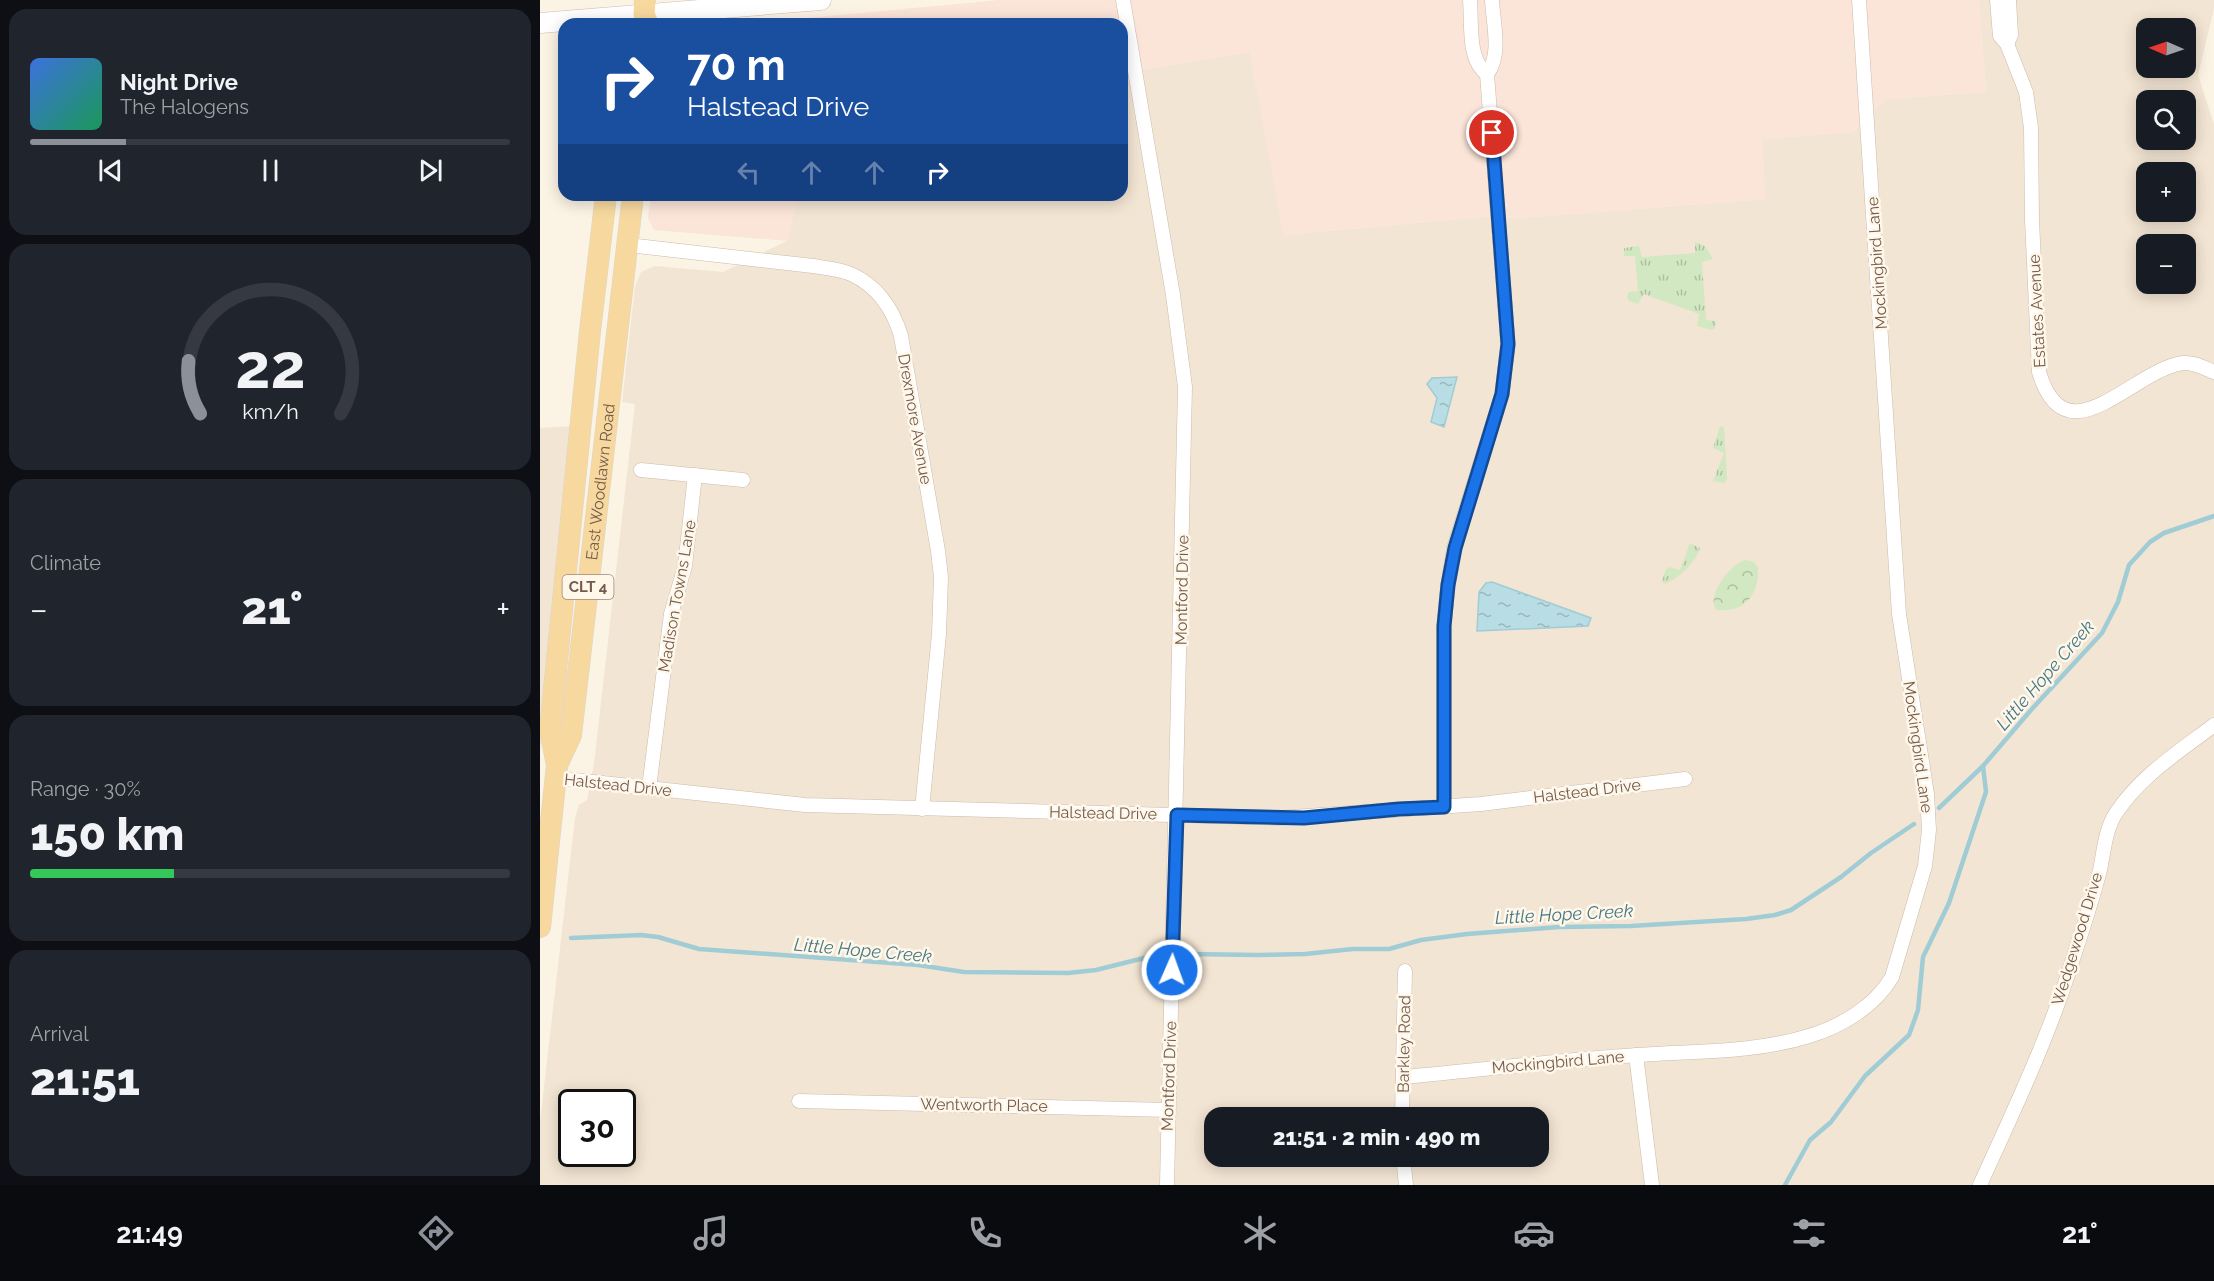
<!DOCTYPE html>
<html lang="en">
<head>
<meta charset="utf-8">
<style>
  :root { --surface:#171b24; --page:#20242c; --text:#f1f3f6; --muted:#9ea1a6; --line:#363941; --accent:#8c9099 }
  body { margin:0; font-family:Raleway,sans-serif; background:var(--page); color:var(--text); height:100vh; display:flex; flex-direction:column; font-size:22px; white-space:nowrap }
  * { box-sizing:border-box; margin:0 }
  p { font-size:20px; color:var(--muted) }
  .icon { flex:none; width:33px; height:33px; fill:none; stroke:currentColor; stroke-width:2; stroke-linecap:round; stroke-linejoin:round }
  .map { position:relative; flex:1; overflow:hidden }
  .panel { display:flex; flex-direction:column; gap:9px; padding:9px; background:#0d0f14; width:540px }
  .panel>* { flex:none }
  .banner { position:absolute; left:18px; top:18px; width:570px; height:183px; border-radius:18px; box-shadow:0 3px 15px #0003; background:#1a4fa0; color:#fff; overflow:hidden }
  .needle { width:39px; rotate:272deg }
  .fabs { position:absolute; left:1596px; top:18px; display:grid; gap:12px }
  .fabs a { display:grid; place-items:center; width:60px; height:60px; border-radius:12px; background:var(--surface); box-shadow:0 3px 15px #0003; font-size:30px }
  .speed { position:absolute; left:18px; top:1089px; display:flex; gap:12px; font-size:30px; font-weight:700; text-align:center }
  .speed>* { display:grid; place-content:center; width:78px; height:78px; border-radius:50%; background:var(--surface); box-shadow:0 3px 15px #0003; line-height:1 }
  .speed .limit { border:3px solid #111; border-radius:9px; background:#fff; color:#111 }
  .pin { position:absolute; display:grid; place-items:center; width:51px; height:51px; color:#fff; margin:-26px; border:3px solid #fff; border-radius:50%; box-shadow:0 2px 6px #0007 }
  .me { position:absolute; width:66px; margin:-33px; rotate:2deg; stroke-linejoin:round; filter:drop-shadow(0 0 4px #0008) }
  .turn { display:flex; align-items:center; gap:21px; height:126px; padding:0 30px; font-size:27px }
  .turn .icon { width:78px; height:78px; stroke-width:2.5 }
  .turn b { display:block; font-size:42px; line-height:51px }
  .lanes { display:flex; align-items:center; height:57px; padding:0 30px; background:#0003; justify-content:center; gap:30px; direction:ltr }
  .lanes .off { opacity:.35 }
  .big { font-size:45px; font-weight:800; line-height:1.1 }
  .panel .widget { flex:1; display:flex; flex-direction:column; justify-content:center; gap:9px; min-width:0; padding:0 21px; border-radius:18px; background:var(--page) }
  .panel .dial { align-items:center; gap:0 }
  .dial svg { height:156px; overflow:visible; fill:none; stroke:var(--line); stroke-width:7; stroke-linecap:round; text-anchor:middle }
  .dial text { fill:var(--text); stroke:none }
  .song { display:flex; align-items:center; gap:18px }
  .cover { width:72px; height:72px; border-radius:9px; background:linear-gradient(135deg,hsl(220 70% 55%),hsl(150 70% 35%)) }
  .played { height:6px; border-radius:3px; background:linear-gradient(90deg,var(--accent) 20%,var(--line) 20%) }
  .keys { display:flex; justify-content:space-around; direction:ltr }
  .heat { display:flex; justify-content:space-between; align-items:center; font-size:33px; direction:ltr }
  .charge { height:9px; border-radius:4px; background:linear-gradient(90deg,#34c759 30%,var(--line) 0) }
  .trip { position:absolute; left:664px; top:1107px; width:345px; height:60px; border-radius:18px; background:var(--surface); box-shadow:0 3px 15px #0003; font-weight:800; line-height:60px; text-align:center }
  .dock { display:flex; height:96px; justify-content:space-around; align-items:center; background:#090b0e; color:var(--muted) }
  .dock .icon { width:42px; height:42px }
  .dock .on { color:var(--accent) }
  .dock b { font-size:27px; color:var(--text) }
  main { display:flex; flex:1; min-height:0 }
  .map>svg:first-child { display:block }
  .residential { fill:#f3e5d3; fill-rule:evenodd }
  .commercial { fill:#fbe4d8 }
  .grass { fill:url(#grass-tufts) }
  .park { fill:url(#park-crowns) }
  .water { fill:url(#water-ripples); stroke:#a0ccd5; stroke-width:1.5 }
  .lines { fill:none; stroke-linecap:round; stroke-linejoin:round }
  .stream { stroke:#a0ccd5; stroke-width:4.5 }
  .street-casing { stroke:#ccbbab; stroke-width:15 }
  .secondary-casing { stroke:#d1bdab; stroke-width:21 }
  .primary-casing { stroke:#dbd4d0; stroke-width:22 }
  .street { stroke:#fff; stroke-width:14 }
  .secondary { stroke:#fff; stroke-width:20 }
  .primary { stroke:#f7d99f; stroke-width:21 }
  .route-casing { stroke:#114b97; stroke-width:15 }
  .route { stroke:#1a73e8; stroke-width:10 }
  .labels { text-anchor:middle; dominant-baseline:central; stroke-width:5; stroke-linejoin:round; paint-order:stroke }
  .shield { fill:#fef7ea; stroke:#9d897b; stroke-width:1.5 }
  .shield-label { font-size:15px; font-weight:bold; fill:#735a4b }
  .street-label { font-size:16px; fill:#735a4b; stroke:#fef7ea }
  .water-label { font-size:18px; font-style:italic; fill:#467985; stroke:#fef7ea }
</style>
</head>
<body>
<main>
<section class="panel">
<div class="widget">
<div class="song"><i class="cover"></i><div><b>Night Drive</b><p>The Halogens</p></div></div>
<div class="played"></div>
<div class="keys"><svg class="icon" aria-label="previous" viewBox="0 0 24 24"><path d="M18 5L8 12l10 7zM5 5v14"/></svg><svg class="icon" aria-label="pause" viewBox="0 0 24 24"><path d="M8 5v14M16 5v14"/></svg><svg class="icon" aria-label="next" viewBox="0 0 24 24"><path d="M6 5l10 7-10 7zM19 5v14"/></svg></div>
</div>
<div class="widget dial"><svg viewBox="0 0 100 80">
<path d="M14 69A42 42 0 1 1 86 69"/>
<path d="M14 69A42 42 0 0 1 8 42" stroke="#8c9099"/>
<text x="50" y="56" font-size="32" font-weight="700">22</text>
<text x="50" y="72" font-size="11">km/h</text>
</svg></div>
<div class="widget"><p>Climate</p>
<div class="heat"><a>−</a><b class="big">21°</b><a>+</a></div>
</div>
<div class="widget"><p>Range · 30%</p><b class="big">150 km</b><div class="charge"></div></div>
<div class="widget"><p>Arrival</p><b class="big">21:51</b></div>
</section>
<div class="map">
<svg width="1674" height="1185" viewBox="0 0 1674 1185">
  <defs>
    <pattern id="grass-tufts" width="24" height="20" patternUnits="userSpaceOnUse" patternTransform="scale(1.5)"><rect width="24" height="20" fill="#d1e8c3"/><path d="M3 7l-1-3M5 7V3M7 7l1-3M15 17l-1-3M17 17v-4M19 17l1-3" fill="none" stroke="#aebfa0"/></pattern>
    <pattern id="park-crowns" width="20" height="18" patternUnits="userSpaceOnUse" patternTransform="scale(1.5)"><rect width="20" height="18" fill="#d1e8c3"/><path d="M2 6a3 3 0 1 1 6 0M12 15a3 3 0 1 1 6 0" fill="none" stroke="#aebfa0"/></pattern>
    <pattern id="water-ripples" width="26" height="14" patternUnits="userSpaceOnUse" patternTransform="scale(1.5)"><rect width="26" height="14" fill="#b9dde4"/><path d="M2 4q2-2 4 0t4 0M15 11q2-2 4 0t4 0" fill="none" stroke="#9bb6bb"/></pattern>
  </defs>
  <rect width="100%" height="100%" fill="#fbf3e4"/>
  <!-- residential -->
  <g class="residential">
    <path d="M 1439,0 L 1674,0 L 1674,9 L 1658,75 L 1674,124 L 1674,1185 L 0,1185 L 0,1122 L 35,818 L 39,805 L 47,800 L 54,764 L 95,404 L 82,402 L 95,286 L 101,272 L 115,266 L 183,272 L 247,241 L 258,195 L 582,195 L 582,73 L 710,52 L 744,235 L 943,217 L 981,218 L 1225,199 L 1222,139 L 1313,132 L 1345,99 L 1446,92 ZM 1606,28 L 1646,28 L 1646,68 L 1606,68 ZM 1606,100 L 1646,100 L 1646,140 L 1606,140 ZM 1606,172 L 1646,172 L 1646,212 L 1606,212 ZM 1606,244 L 1646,244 L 1646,284 L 1606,284 ZM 32,1102 L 82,1102 L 82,1154 L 32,1154 ZM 675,1118 L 999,1118 L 999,1156 L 675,1156 Z"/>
    <path d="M 32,426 L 9,673 L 0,752 L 0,428 Z"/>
  </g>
  <!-- commercial -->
  <g class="commercial">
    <path d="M 460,0 L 1439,0 L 1446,92 L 1345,99 L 1313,132 L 1223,139 L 1225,199 L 981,218 L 943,217 L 743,235 L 710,52 L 582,73 L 582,24 L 204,24 Z"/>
    <path d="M 111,195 L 258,195 L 248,241 L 114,230 L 108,218 Z"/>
  </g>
  <!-- grass -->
  <g class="grass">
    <path d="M 1155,242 L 1165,246 L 1173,259 L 1162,262 L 1166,320 L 1176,321 L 1175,328 L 1172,330 L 1157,326 L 1159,314 L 1104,294 L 1098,304 L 1089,301 L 1087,297 L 1089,292 L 1098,291 L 1095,256 L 1084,256 L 1084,248 L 1099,246 L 1102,257 L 1155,253 Z"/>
    <path d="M 1180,426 L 1184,427 L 1187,478 L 1185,483 L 1173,481 L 1184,453 L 1173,448 Z"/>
    <path d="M 1150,543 L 1160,548 C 1155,563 1139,579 1124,584 L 1122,581 L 1126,569 L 1129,567 L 1140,570 Z"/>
  </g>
  <!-- park -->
  <path class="park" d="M 1205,560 L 1214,562 L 1218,568 C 1219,593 1206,613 1177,610 C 1164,598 1191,563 1205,560 Z"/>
  <!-- water -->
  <g class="water">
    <path d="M 917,377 L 904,427 L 891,422 L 897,398 L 887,384 L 892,378 Z"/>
    <path d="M 952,582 L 1051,618 L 1048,626 L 937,631 L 939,592 L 946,583 Z"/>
  </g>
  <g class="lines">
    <!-- stream -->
    <g class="stream">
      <path d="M 1399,808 L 1443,766 L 1491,710 L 1562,633 L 1578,602 L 1589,565 L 1610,542 L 1624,533 L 1674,516"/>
      <path d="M 31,938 L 101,935 L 118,937 L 159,949 L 378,965 L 424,972 L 528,973 L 556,970 L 612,956"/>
      <path d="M 649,954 L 718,955 L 765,954 L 813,949 L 849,949 L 881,940 L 927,934 L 1019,927 L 1091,926 L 1206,919 L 1235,915 L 1251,910 L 1301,877 L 1331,853 L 1374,824"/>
      <path d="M 1245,1185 L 1270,1140 L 1291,1122 L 1325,1076 L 1369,1035 L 1378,1010 L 1383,957 L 1409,903 L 1446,792 L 1443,766"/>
    </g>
    <defs>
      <g id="street">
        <path d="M 583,0 L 633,295 L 645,387 L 627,1185"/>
        <path d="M 930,0 C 932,22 927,60 947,74 C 962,55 953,23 952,0"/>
        <path d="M 1457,0 L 1460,36 L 1467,44 L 1486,92 L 1491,128 L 1492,220 L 1499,372 C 1526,462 1592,370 1643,363 C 1654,362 1664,368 1674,372"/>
        <path d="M 1467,44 L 1471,35 L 1469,0"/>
        <path d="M 88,245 L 273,266 C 285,268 300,269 311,274 C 337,286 353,309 361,336 L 398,551 L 401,577 L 399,634 L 382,809"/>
        <path d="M 101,470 L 203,480"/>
        <path d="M 16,778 L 265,805 L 738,818 L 941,804 L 1145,779"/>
        <path d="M 109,788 L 131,614 L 145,566 L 155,475"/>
        <path d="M 904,807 L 904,626 L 908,585 L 914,548 L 962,394 L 968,344 L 947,74"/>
        <path d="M 1096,1055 L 1112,1185"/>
        <path d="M 863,1077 C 941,1070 1020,1060 1098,1055 C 1155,1051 1214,1053 1269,1036 C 1302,1026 1335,1006 1352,977 L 1385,866 L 1389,830 L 1387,794 L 1359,614 L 1319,0"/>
        <path d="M 259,1101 L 628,1110"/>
        <path d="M 862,1118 L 865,971"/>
        <path d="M 863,1156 L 866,1185"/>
        <path d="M 1440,1185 C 1473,1112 1508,1039 1532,962 C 1542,931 1552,901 1560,870 C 1564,851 1565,830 1576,813 C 1600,776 1640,751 1674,725"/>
      </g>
      <path id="secondary" d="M 0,23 L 281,0"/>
      <g id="primary">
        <path d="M 105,0 L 104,14 L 108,24"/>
        <path id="s1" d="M 17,765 L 31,735 L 93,195"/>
        <path d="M 0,927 L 17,765 L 10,730 L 50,331 L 66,195"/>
      </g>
    </defs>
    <!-- street casing -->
    <use href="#street" class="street-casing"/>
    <!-- secondary casing -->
    <use href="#secondary" class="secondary-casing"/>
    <!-- primary casing -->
    <use href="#primary" class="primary-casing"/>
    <!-- street -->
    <use href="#street" class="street"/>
    <!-- secondary -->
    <use href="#secondary" class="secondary"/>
    <!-- primary -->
    <use href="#primary" class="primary"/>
  </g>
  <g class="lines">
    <defs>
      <path id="route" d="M 632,970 L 637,815 L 764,818 L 859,809 L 904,807 L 904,626 L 908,585 L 915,548 L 962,394 L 968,344 L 952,133"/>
    </defs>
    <!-- route casing -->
    <use href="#route" class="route-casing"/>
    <!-- route -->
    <use href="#route" class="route"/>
  </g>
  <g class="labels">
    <!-- shield labels -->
    <rect class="shield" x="22.5" y="575" width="51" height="24" rx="4.5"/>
    <g class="shield-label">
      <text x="48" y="587">CLT 4</text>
    </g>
    <!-- street labels -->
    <g class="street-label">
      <text transform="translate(1337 263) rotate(-94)">Mockingbird Lane</text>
      <text transform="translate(1497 311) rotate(-93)">Estates Avenue</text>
      <text transform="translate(375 419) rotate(80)">Drexmore Avenue</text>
      <text stroke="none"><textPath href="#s1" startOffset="288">East Woodlawn Road</textPath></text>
      <text transform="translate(642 590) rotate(-89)">Montford Drive</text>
      <text transform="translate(137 596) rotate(-80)">Madison Towns Lane</text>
      <text transform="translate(1378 747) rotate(82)">Mockingbird Lane</text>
      <text transform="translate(78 785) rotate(6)">Halstead Drive</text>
      <text transform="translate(1047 791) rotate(-7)">Halstead Drive</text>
      <text transform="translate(563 813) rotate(1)">Halstead Drive</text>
      <text transform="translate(1537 939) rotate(-73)">Wedgewood Drive</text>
      <text transform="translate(864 1044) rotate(-89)">Barkley Road</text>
      <text transform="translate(1018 1062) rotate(-5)">Mockingbird Lane</text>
      <text transform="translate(629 1076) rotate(-88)">Montford Drive</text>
      <text transform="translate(444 1105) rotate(1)">Wentworth Place</text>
    </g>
    <!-- water labels -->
    <g class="water-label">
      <text transform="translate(1505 675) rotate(-49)">Little Hope Creek</text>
      <text transform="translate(1024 914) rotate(-3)">Little Hope Creek</text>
      <text transform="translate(323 950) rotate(5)">Little Hope Creek</text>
    </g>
  </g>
</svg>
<div class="fabs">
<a><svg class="needle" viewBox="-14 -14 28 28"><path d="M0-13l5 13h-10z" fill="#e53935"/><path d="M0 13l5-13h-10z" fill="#9ea1a6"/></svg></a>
<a><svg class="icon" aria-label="search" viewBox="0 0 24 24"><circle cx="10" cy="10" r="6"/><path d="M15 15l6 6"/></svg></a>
<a>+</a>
<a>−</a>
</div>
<div class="speed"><div class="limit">30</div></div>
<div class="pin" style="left:952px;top:133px;background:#d93025"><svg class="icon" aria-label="arrive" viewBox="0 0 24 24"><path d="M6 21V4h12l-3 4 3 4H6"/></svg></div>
<svg class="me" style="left:632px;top:970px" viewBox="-20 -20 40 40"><circle r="17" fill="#1a73e8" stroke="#fff" stroke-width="3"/><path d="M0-11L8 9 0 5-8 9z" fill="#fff"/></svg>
<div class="trip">21:51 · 2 min · 490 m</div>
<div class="banner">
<div class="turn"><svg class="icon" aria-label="right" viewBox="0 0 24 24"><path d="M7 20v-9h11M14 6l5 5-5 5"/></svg><div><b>70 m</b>Halstead Drive</div></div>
<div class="lanes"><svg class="icon off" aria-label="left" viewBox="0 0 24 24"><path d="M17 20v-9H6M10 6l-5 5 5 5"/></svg><svg class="icon off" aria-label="ahead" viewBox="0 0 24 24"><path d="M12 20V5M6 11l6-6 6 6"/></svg><svg class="icon off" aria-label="ahead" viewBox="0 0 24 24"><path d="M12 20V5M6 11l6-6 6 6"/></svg><svg class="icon" aria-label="right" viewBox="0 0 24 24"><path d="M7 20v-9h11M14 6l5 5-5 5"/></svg></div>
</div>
</div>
</main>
<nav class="dock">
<b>21:49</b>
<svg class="icon on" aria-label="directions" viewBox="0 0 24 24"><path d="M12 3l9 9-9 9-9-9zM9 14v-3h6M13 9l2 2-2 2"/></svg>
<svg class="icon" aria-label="music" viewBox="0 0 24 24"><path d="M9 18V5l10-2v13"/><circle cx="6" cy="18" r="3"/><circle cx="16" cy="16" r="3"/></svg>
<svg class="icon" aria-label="phone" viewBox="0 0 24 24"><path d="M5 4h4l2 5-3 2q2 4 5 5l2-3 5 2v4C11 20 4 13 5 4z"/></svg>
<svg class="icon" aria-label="climate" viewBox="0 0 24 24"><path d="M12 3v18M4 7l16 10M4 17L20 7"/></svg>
<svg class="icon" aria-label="car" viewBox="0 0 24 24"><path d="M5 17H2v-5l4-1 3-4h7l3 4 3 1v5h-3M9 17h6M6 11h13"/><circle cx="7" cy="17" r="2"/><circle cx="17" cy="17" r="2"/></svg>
<svg class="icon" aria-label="filters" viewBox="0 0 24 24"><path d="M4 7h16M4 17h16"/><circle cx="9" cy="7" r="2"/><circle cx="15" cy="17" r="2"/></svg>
<b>21°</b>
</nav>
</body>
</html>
